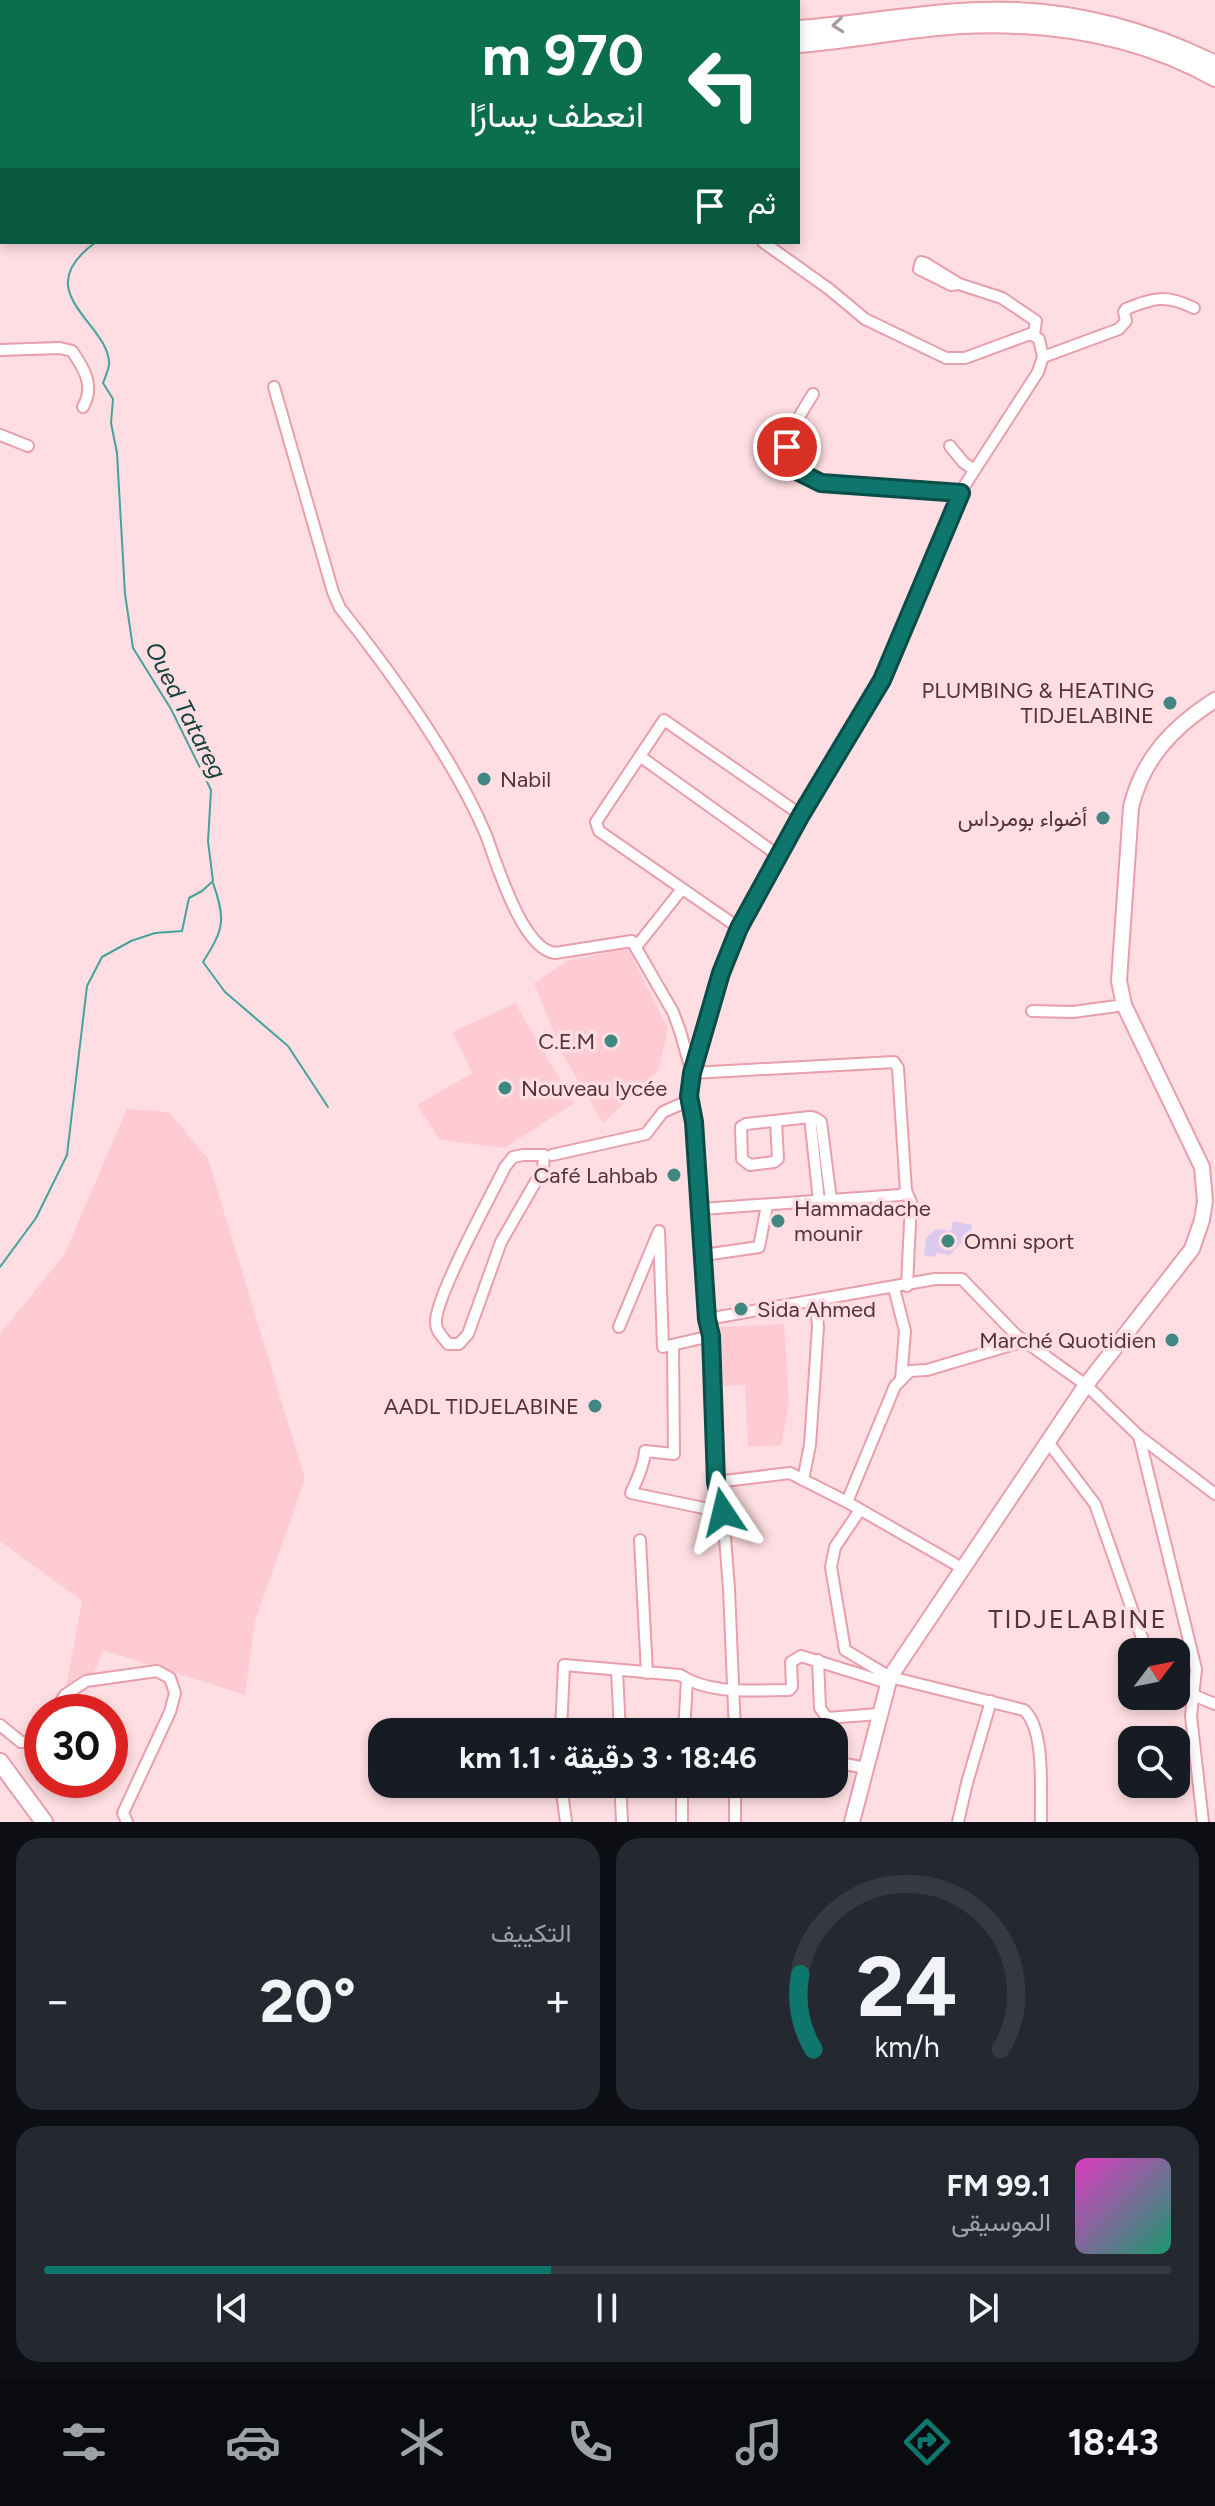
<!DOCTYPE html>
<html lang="ar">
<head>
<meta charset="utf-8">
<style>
  :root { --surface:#171b24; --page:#242831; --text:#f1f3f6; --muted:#9ea1a6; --line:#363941; --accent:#0f766e }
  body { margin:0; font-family:Figtree,Vazirmatn,sans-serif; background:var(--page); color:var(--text); direction:rtl; height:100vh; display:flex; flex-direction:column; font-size:30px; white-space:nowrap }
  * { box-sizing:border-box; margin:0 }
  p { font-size:26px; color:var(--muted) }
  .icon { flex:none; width:44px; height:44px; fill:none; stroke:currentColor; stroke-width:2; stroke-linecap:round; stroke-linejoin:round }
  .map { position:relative; height:1822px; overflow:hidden; direction:ltr }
  .side { display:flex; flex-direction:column; gap:16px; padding:16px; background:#0d0f14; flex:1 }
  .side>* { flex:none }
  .top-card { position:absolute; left:0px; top:0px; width:800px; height:244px; box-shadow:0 4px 12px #0003; direction:rtl; background:#0b6e4f; color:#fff; overflow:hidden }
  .needle { width:52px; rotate:58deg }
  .fabs { position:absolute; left:1118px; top:1638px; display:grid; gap:16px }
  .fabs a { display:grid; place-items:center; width:72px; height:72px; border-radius:16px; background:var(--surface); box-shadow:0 4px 12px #0003; font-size:40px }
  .speed { position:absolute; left:24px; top:1694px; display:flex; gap:16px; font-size:40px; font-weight:700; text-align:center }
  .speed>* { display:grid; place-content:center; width:104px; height:104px; border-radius:50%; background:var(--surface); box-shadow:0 4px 12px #0003; line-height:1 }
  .speed .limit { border:12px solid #d22; background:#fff; color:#111 }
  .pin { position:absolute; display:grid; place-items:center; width:68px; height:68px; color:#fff; margin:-34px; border:4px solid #fff; border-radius:50%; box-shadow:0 2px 8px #0007 }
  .me { position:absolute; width:88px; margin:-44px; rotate:350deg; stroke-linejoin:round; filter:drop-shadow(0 0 6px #0008) }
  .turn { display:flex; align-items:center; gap:28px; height:168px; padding:0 24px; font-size:36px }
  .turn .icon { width:104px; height:104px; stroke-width:2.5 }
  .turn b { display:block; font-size:56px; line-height:68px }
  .then { display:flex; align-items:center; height:76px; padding:0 24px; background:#0003; gap:16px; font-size:30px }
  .big { font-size:60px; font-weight:700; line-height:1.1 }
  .side .tile { flex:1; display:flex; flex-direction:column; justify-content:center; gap:12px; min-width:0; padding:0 28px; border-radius:24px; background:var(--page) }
  .side .dial { align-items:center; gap:0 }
  .dial svg { height:208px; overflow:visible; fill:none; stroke:var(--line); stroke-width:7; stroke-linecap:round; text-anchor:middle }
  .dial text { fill:var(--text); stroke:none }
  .song { display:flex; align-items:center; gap:24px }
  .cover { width:96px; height:96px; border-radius:12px; background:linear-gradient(135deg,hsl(310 70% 55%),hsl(160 70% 35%)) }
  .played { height:8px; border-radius:4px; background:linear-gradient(90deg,var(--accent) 45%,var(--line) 45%) }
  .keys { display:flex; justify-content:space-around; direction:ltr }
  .heat { display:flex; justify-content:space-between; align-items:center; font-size:44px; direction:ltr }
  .side .tiles { flex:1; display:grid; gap:16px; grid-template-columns:1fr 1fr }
  .tile:last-child { grid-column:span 2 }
  .trip { position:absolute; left:368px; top:1718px; width:480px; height:80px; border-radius:24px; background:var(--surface); box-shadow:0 4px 12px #0003; font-weight:700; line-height:80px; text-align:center; direction:rtl }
  .tabs { display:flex; height:128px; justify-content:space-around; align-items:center; background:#090b0e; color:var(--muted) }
  .tabs .icon { width:56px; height:56px }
  .tabs .on { color:var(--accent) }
  .tabs b { font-size:36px; color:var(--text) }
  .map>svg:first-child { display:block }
  .built { fill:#ffcbd3 }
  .green { fill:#dbc9ee }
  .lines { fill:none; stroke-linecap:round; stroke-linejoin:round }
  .stream { stroke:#46a39b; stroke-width:2 }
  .minor-casing { stroke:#e89eab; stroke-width:14 }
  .major-casing { stroke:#e89eab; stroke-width:18 }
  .highway-casing { stroke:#e89eab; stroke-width:20 }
  .minor { stroke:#fff; stroke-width:10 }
  .major { stroke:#fff; stroke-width:14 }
  .highway { stroke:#fff; stroke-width:16 }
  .oneway { stroke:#a8999c }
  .route-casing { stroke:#0a4d48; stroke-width:20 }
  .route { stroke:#0f766e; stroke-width:14 }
  .poi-dot { fill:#418781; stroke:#fedee3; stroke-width:3 }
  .labels { text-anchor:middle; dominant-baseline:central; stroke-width:7; stroke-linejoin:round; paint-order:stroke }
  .poi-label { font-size:22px; fill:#523339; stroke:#fedee3; text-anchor:end }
  .water-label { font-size:24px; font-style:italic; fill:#15403c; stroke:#fedee3 }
  .quarter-label { font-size:26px; letter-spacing:2px; fill:#523339; stroke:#fedee3 }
</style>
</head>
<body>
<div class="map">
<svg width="1215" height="1822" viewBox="0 0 1215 1822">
  <rect width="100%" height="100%" fill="#fedee3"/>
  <!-- built -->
  <g class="built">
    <path d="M 628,948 L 668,1029 L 658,1071 L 603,1123 L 562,1053 L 534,983 L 567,961 Z"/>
    <path d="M 515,1003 L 574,1103 L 505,1148 L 440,1140 L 417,1105 L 472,1073 L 453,1032 Z"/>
    <path d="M 127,1109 L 169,1112 L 208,1159 L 305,1479 L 255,1621 L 245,1695 L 103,1650 L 87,1691 L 66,1687 L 82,1601 L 0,1541 L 0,1334 L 64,1255 Z"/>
    <path d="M 784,1324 L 789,1404 L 781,1445 L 748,1447 L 745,1385 L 723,1386 L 719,1327 Z"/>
  </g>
  <!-- green -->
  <path class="green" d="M 953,1221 L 972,1225 L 969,1245 L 960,1244 L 948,1257 L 948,1255 L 936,1253 L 935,1257 L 924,1255 L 926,1238 L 936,1229 L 951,1231 Z"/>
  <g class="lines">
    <!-- stream -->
    <g class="stream">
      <path d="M 220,0 L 221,2"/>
      <path d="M 213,883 C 226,920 224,929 203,962 L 225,992 L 288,1046 L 328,1107"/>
      <path d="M 0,1267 L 36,1218 L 67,1155 L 87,986 L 102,957 L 131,941 L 155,933 L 182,931 L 189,898 L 202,891 L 213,881 L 208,841 L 211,790 L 171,709 L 133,648 L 125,594 L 117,453 L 111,423 L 113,399 L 103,383 C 105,378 108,371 109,365 C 111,323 25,293 96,242"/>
    </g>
    <defs>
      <g id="minor">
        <path d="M 64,0 L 65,2"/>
        <path d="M 640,2 L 640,0"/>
        <path d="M 0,47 L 2,48"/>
        <path d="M 0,119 L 2,115"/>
        <path d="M 921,262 L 925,263 L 959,284 L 951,285 L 919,269 Z"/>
        <path d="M 959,284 L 1002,298 L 1036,321 L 1034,334"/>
        <path d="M 0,350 L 60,348 L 72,351 C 84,368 95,386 83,407"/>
        <path d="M 1043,357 L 1119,329 L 1126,321 L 1124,312 L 1126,309 C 1154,298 1165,294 1194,308"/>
        <path d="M 274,387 L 333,592 L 340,608 C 390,671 455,761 486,835 C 497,864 522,949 555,953 L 632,941 L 673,1012 L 680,1031 L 692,1073 L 689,1096 L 694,1122 L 707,1319 L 711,1336 L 716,1482 L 723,1512 L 729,1589 L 735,1732"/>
        <path d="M 813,394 C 794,424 765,469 819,482 C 835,486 853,483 869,484 C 881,485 893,489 905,490 C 924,492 943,492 961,493"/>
        <path d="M 0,435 L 28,446"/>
        <path d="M 950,446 L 963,462 L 974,470"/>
        <path d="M 641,757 L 779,856"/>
        <path d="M 739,928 L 599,831 L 596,822 L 664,720 L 801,815"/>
        <path d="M 636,947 L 682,889"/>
        <path d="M 1032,1011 L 1073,1012 L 1124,1005"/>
        <path d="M 810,1117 L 819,1201"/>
        <path d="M 776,1121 L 778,1159 L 774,1162 L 750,1165 L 742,1159 L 741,1127 L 746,1124 L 810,1117 C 815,1117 817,1119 821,1122 L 831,1200"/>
        <path d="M 523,1155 L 544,1155 L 543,1169 L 501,1242 L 468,1334 L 459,1344 L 448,1344 C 443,1337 436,1332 436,1323 C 434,1299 492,1194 505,1167 L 513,1157 Z"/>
        <path d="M 552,1155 L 646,1134 L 663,1112 L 690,1100"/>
        <path d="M 906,1191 L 911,1202 L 907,1286"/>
        <path d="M 701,1209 L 901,1195 L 906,1191 L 898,1068 L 894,1062 L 692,1073 L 721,973 L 739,928 L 801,815 L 882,680 L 965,485 L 1038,372 L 1043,357 L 1039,339 L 1030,334 L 965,358 L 946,358 L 865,319 L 829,289 L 763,242"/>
        <path d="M 704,1255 L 759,1247 L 767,1205"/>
        <path d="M 894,1288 L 905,1331 L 901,1380"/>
        <path d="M 707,1319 L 935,1279 L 962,1279 L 1016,1335 L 1086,1385 L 1139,1436 L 1215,1494"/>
        <path d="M 619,1327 L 659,1231 L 663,1347 L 711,1336"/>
        <path d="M 673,1346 L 674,1454 L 645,1451 C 644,1465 637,1480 631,1493 L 723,1512"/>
        <path d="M 1139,1436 L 1196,1669 L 1191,1716 L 1203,1822"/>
        <path d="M 1048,1442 L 1095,1504 L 1147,1652"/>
        <path d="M 803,1480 L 810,1445 L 818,1327 L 816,1302"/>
        <path d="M 716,1482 L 790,1473 L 847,1502 L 962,1568"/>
        <path d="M 847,1502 L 895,1386 L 910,1371 L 927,1370 L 1025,1341"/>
        <path d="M 860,1510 L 835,1547 L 831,1567 L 845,1650 L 890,1677 L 1024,1710 C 1046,1730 1040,1793 1041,1822"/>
        <path d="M 640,1540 L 647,1673"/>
        <path d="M 818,1660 L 820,1708 L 827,1718 L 879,1714"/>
        <path d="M 617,1671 L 620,1732"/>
        <path d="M 1176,1688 L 1215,1704"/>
        <path d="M 54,1712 L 65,1695 L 86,1681 L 157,1671 L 170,1678 L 175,1693 L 170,1712 L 123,1813 L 127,1822"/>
        <path d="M 0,1725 L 21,1742 L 32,1742 L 42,1733"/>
        <path d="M 561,1732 L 564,1665 L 680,1675 C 710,1695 754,1690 789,1690 L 792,1687 L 791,1662 L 801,1656 L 888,1683"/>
        <path d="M 684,1732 L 687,1680"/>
        <path d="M 834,1762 L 866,1768"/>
        <path d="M 561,1784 L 566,1822"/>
        <path d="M 621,1800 L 622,1822"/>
        <path d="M 682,1822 L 682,1784"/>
        <path d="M 735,1822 L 735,1784"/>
        <path d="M 958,1822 L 967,1783 L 991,1701"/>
      </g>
      <path id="major" d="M 852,1822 L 890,1677 L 1086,1385 L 1192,1249 L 1202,1220 L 1205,1201 L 1202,1167 L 1124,1005 L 1119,981 L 1131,807 C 1143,758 1173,727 1215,700"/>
      <g id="highway">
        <path d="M 582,0 L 586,2"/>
        <path d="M 620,0 L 625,2"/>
        <path d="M 798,29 C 870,24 943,8 1016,11 C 1086,14 1152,33 1215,64"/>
        <path d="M 798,44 C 853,40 907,28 962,25 C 1049,21 1138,35 1215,78"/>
        <path d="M 0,1762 L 44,1822"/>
      </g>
    </defs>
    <!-- minor casing -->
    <use href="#minor" class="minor-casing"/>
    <!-- major casing -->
    <use href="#major" class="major-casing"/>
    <!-- highway casing -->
    <use href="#highway" class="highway-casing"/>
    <!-- minor -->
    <use href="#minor" class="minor"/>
    <!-- major -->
    <use href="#major" class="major"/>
    <!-- highway -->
    <use href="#highway" class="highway"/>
  </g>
  <!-- one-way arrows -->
  <defs><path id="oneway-chevron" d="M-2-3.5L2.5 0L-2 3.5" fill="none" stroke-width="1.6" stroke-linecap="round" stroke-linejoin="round" transform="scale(2)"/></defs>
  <use class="oneway" href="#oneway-chevron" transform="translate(838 25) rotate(174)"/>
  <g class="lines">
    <defs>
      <path id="route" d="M 723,1512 L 716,1482 L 711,1336 L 707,1319 L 694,1122 L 689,1096 L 692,1073 L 721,973 L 739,928 L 801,815 L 882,680 L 961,493 L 821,483 L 797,471 L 789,460 L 787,447"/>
    </defs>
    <!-- route casing -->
    <use href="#route" class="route-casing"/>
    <!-- route -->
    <use href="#route" class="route"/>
  </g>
  <!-- markers -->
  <g class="poi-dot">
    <circle cx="1170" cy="703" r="8"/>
    <circle cx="484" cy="779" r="8"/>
    <circle cx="1103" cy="818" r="8"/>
    <circle cx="611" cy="1041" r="8"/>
    <circle cx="505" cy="1088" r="8"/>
    <circle cx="674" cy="1175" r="8"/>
    <circle cx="778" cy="1221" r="8"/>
    <circle cx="948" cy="1241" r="8"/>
    <circle cx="741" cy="1309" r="8"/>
    <circle cx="1172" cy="1340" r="8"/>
    <circle cx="595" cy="1406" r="8"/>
  </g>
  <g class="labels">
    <!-- poi labels -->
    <g class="poi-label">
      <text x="1154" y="690">PLUMBING &amp; HEATING<tspan x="1154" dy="25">TIDJELABINE</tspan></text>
      <text x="500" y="779" text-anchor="start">Nabil</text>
      <text x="1087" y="818">أضواء بومرداس</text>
      <text x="595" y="1041">C.E.M</text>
      <text x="521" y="1088" text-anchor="start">Nouveau lycée</text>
      <text x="658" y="1175">Café Lahbab</text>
      <text x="794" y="1208" text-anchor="start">Hammadache<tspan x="794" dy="25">mounir</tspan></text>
      <text x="964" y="1241" text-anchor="start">Omni sport</text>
      <text x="757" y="1309" text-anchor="start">Sida Ahmed</text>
      <text x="1156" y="1340">Marché Quotidien</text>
      <text x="579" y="1406">AADL TIDJELABINE</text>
    </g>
    <!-- water labels -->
    <g class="water-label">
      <text transform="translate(186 710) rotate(63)">Oued Tatareg</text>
    </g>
    <!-- quarter labels -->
    <g class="quarter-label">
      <text x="1078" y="1619">TIDJELABINE</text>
    </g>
  </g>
</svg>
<div class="fabs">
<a><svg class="needle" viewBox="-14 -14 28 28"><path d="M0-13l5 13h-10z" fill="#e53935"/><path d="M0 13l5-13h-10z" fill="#9ea1a6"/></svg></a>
<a><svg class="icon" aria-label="search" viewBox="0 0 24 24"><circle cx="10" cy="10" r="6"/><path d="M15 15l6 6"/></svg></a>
</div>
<div class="speed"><div class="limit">30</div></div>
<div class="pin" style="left:787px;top:447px;background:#d93025"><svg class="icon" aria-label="arrive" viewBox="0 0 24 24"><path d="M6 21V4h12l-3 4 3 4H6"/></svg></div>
<svg class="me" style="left:723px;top:1512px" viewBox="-20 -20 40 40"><path d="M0-17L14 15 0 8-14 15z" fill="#0f766e" stroke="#fff" stroke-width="4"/></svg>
<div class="trip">18:46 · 3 دقيقة · 1.1 km</div>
<div class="top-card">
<div class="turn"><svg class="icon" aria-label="left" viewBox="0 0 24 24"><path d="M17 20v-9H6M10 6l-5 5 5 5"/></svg><div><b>970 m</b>انعطف يسارًا</div></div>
<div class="then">ثم<svg class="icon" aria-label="arrive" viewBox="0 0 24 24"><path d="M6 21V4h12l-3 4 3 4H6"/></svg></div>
</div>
</div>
<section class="side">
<div class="tiles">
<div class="tile dial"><svg viewBox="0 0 100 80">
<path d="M14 69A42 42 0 1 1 86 69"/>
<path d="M14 69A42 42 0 0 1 9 40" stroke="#0f766e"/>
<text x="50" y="56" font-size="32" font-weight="700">24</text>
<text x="50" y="72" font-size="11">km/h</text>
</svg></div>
<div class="tile"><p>التكييف</p>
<div class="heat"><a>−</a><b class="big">20°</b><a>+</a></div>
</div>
<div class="tile">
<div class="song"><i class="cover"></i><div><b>99.1 FM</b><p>الموسيقى</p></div></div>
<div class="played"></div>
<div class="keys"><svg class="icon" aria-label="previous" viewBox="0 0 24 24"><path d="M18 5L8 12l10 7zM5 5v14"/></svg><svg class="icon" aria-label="pause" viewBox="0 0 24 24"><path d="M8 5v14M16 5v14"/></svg><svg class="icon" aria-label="next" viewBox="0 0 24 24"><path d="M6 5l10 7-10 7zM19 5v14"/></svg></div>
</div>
</div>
</section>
<nav class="tabs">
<b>18:43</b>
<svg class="icon on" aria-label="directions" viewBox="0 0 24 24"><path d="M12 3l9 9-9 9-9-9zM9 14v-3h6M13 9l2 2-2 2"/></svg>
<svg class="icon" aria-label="music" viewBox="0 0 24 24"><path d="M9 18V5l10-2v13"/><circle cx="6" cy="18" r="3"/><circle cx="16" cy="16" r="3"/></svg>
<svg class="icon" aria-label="phone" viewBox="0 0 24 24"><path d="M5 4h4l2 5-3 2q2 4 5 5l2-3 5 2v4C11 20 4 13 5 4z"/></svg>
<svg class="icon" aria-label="climate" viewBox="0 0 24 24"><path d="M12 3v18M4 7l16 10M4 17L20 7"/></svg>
<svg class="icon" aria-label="car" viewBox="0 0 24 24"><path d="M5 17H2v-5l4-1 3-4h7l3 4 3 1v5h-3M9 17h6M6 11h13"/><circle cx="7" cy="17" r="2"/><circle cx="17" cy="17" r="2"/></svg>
<svg class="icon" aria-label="filters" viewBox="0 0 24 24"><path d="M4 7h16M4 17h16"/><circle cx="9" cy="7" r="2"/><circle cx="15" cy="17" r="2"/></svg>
</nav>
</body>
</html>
